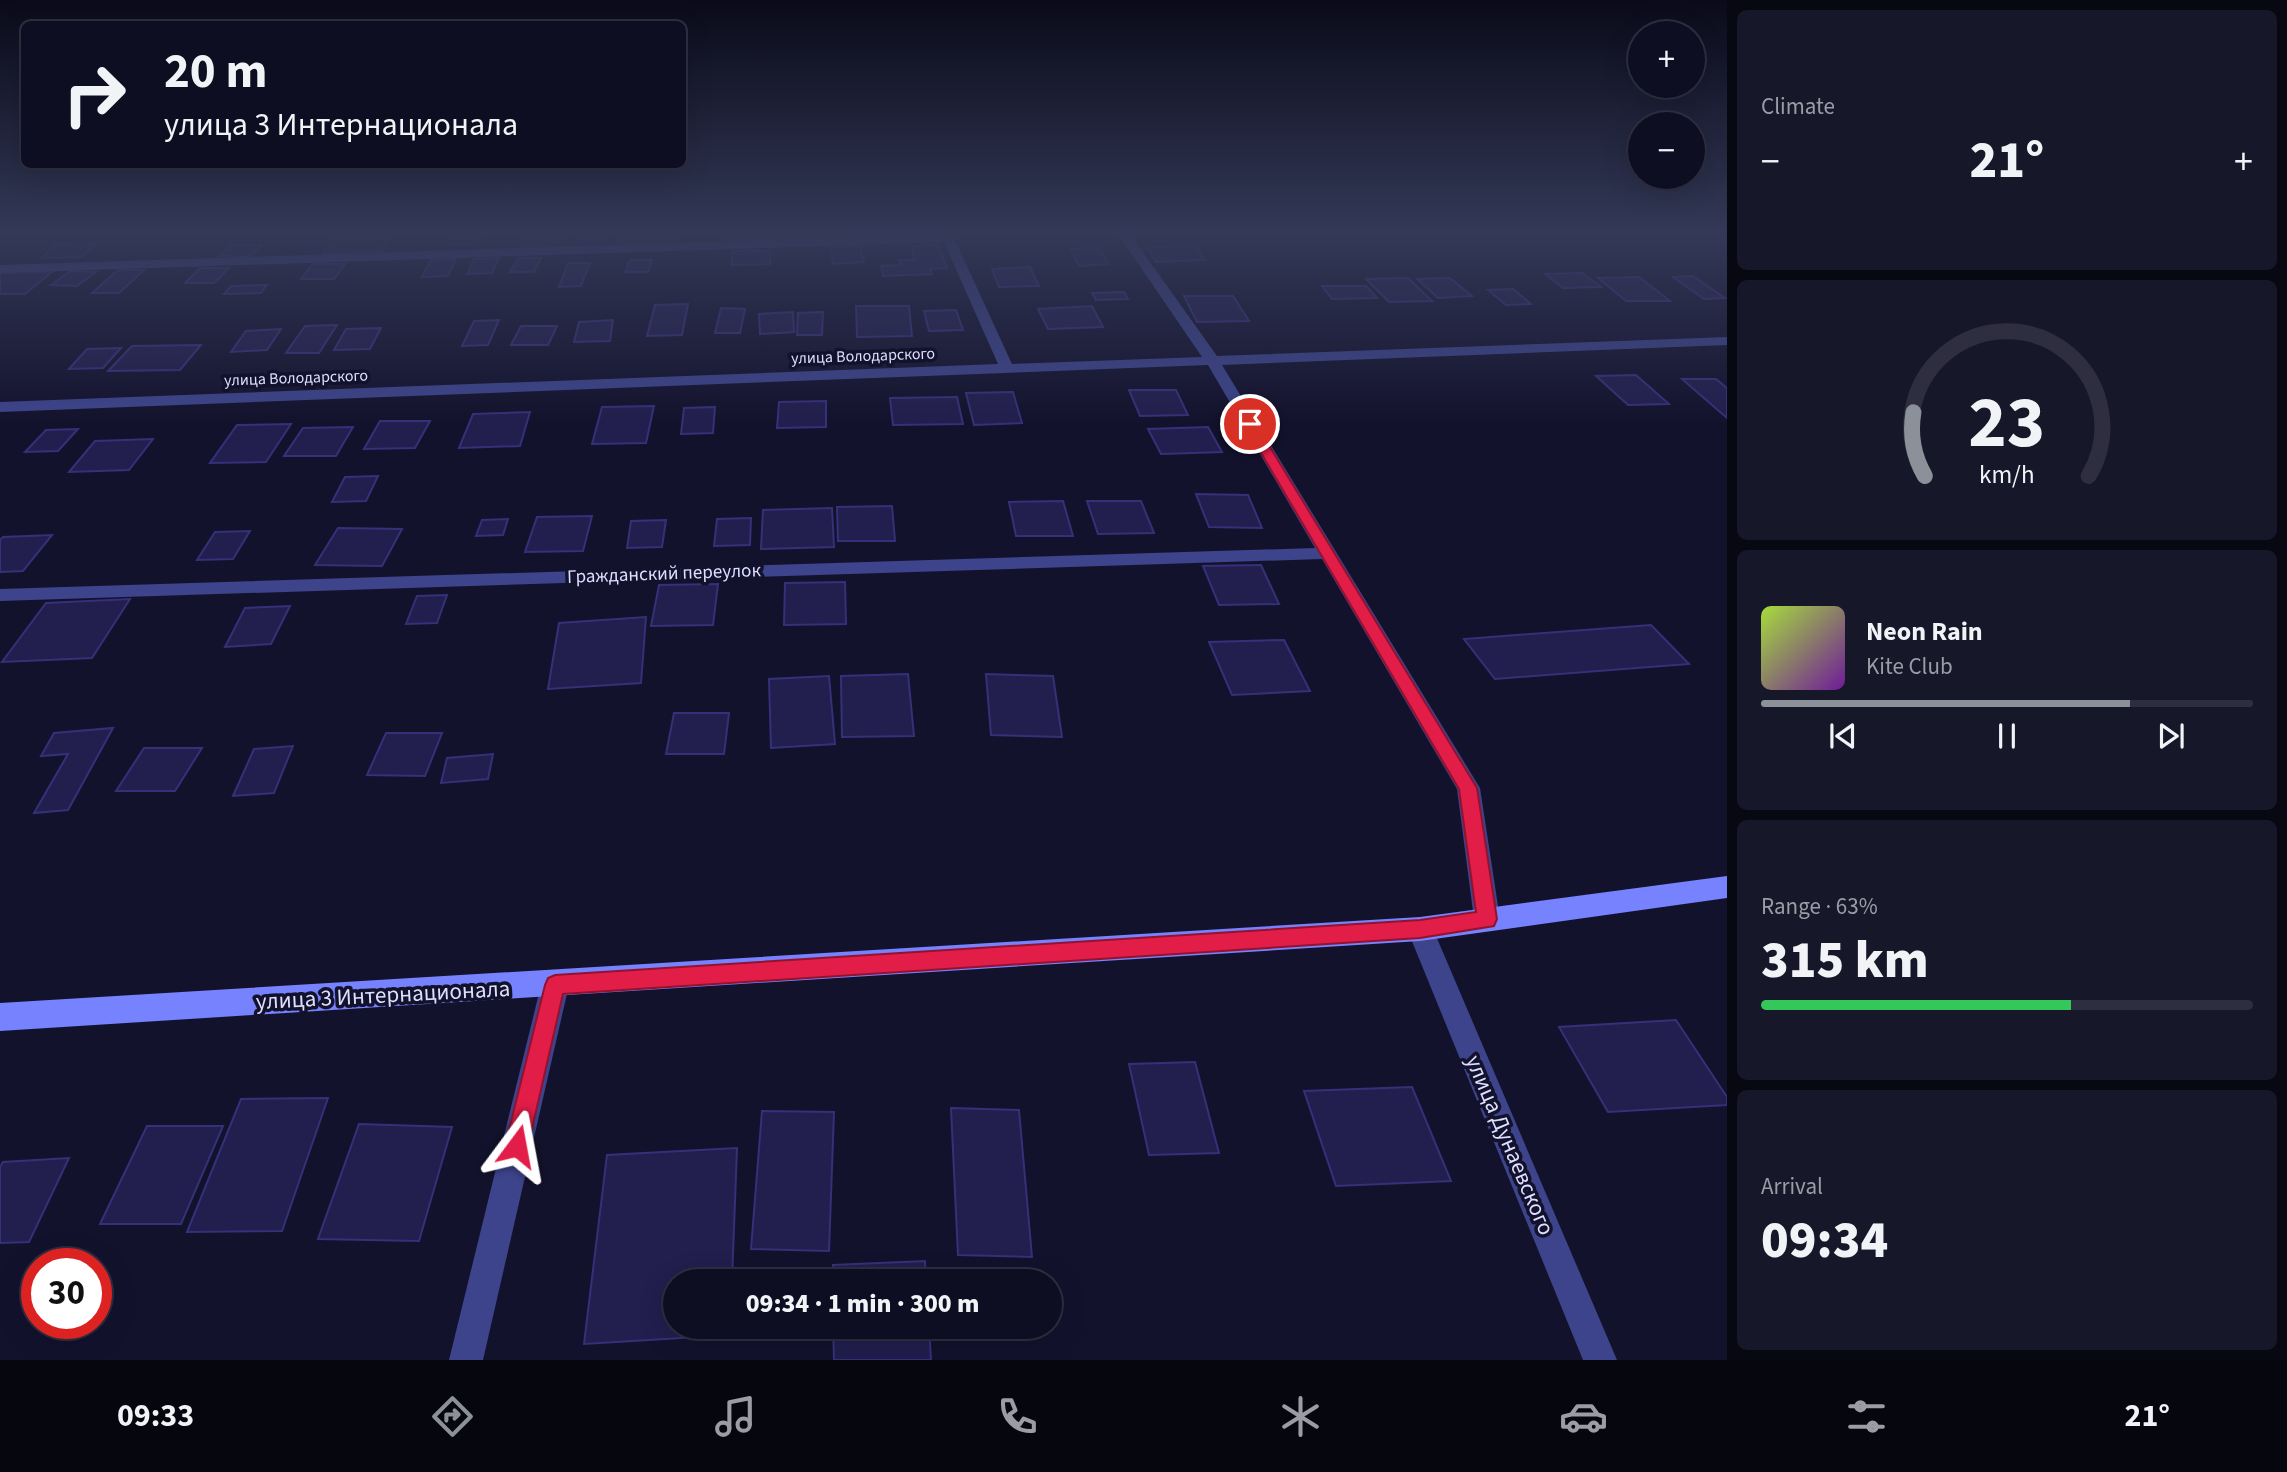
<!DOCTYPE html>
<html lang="en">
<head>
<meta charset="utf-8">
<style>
  :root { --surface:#0e0e22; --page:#17172a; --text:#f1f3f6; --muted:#9b9ca5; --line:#2e2e40; --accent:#8c9099 }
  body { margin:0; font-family:"Source Sans 3",sans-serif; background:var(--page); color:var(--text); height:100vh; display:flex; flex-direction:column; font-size:26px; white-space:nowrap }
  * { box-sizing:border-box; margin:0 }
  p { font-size:23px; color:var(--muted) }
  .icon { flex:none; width:38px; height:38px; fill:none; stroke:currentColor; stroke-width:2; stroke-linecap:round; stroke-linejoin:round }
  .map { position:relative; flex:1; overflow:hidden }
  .side { display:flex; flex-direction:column; gap:10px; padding:10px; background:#080813; width:560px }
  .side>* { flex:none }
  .top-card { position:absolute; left:21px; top:21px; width:665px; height:147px; border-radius:10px; box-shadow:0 7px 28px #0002,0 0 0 2px var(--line); background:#0e0e22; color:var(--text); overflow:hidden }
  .tools { position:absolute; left:1628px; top:21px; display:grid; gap:14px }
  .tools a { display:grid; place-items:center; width:77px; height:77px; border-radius:50%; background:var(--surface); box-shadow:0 7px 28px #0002,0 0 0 2px var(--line); font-size:35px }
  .speed { position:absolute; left:21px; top:1248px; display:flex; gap:14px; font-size:35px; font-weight:700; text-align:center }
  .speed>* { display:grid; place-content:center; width:91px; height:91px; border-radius:50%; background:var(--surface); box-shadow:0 7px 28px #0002,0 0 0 2px var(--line); line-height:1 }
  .speed .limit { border:10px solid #d22; background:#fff; color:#111 }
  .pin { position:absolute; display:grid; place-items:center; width:60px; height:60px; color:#fff; margin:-30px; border:4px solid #fff; border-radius:50%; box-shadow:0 2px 7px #0007 }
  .me { position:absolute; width:77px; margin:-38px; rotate:13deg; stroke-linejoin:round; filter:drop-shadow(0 0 5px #0008) }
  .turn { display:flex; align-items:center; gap:24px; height:147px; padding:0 28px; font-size:32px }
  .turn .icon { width:91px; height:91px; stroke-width:2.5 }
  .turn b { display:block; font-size:49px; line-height:60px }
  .big { font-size:52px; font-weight:800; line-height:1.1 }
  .side .widget { flex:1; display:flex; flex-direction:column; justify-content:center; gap:10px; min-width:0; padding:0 24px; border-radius:10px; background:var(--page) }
  .side .dial { align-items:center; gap:0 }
  .dial svg { height:182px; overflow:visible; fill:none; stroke:var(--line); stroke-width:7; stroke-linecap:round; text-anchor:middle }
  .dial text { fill:var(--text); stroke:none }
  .song { display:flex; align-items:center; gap:21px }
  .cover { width:84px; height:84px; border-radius:10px; background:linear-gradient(135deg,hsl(80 70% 55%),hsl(280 70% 35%)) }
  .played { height:7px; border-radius:4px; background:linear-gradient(90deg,var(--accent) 75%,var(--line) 75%) }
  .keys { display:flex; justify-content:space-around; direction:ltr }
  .heat { display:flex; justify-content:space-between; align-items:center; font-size:38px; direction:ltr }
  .charge { height:10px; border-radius:5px; background:linear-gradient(90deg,#34c759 63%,var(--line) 0) }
  .trip { position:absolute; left:663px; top:1269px; width:399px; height:70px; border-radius:35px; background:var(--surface); box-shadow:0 7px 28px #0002,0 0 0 2px var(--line); font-weight:800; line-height:70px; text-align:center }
  .menu { display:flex; height:112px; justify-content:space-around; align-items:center; background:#06060e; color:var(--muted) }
  .menu .icon { width:49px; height:49px }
  .menu .selected { color:var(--accent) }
  .menu b { font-size:32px; color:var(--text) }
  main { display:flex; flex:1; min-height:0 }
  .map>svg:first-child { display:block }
  .building { fill:#221e4d; stroke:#363079; stroke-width:2 }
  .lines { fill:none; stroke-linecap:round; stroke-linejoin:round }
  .street { fill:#3d448b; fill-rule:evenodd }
  .secondary { fill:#7682fe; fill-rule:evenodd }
  .route { fill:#e11d48; stroke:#92132f; stroke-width:2 }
  .labels { text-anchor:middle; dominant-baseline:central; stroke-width:7; stroke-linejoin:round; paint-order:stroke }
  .far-street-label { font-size:16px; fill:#dedeff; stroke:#13122d }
  .street-label { font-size:19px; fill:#dedeff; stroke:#13122d }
  .near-street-label { font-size:23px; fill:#dedeff; stroke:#13122d }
</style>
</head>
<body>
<main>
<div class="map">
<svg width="1727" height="1360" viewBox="0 0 1727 1360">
  <rect width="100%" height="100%" fill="#13122d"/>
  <!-- building -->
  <g class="building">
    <path d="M 456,234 L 482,234 L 476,244 L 450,245 Z"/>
    <path d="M 527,234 L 564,234 L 559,248 L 520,249 Z"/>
    <path d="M 581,234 L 607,234 L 602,247 L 575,247 Z"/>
    <path d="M 622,234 L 677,234 L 675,245 L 619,246 Z"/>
    <path d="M 726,234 L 774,234 L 774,238 L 726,239 Z"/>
    <path d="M 391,238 L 381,252 L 323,253 L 335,239 Z"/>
    <path d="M 97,243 L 82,257 L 41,258 L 57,244 Z"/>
    <path d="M 231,245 L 262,245 L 251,256 L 219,256 Z"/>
    <path d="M 938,245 L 947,268 L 930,269 L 932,274 L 883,276 L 881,266 L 901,265 L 899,260 L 915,260 L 911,246 Z"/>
    <path d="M 860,246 L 864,262 L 833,264 L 831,247 Z"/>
    <path d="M 1195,246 L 1205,260 L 1156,262 L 1147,247 Z"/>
    <path d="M 1099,248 L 1109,264 L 1079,266 L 1070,249 Z"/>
    <path d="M 733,251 L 771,251 L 770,264 L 731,265 Z"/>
    <path d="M 499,258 L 492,273 L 467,274 L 474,259 Z"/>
    <path d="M 518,258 L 541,258 L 534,272 L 510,272 Z"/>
    <path d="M 456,259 L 448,276 L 422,277 L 431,260 Z"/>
    <path d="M 630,260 L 652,260 L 648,272 L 625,272 Z"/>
    <path d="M 568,263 L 590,263 L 581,286 L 559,287 Z"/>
    <path d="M 313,264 L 345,264 L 334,279 L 301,279 Z"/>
    <path d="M 1030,267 L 1039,286 L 999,287 L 992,269 Z"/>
    <path d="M 200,268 L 229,268 L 214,283 L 185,283 Z"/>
    <path d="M 118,270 L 144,270 L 119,293 L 92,293 Z"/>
    <path d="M 70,271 L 96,272 L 77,286 L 51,285 Z"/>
    <path d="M 52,272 L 25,294 L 0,294 L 0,273 Z"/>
    <path d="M 1582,273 L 1601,287 L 1563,288 L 1545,274 Z"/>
    <path d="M 1693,276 L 1725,298 L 1704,299 L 1673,277 Z"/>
    <path d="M 1639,277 L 1670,301 L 1626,301 L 1598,278 Z"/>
    <path d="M 1408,278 L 1432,301 L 1389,302 L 1366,279 Z"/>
    <path d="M 1450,278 L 1472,296 L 1438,298 L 1417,279 Z"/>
    <path d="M 267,285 L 261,293 L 224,294 L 231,286 Z"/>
    <path d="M 1322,286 L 1366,286 L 1377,298 L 1332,299 Z"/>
    <path d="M 1513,289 L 1531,304 L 1506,305 L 1488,290 Z"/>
    <path d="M 1124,292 L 1128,299 L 1096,300 L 1092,293 Z"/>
    <path d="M 1184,296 L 1233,296 L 1249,321 L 1197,322 Z"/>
    <path d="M 688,304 L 682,335 L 647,336 L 655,305 Z"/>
    <path d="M 856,306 L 909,306 L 912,336 L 857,337 Z"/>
    <path d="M 1092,306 L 1103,327 L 1048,329 L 1038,309 Z"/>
    <path d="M 721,308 L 745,309 L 740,333 L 715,333 Z"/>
    <path d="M 956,310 L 963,330 L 929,331 L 924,311 Z"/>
    <path d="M 793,312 L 794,332 L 760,334 L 759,314 Z"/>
    <path d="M 823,312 L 822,335 L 797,335 L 798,313 Z"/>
    <path d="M 499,320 L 488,345 L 462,346 L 474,321 Z"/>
    <path d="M 613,320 L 610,341 L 574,342 L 579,322 Z"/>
    <path d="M 337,325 L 319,353 L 286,353 L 305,326 Z"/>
    <path d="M 521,326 L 557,326 L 548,345 L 511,345 Z"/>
    <path d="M 381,328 L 370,349 L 334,350 L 346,329 Z"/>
    <path d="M 281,329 L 267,350 L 231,352 L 246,331 Z"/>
    <path d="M 201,345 L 180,370 L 108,371 L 132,346 Z"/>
    <path d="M 121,348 L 103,368 L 69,369 L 87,349 Z"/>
    <path d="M 1636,375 L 1669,404 L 1628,405 L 1596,376 Z"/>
    <path d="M 1682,379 L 1716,379 L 1727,388 L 1727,418 Z"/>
    <path d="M 1129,390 L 1176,390 L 1188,415 L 1140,416 Z"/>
    <path d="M 1013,392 L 1022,423 L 974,425 L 966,393 Z"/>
    <path d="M 957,397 L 963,424 L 893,425 L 890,398 Z"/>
    <path d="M 826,401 L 826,427 L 777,428 L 779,402 Z"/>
    <path d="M 654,406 L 646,443 L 592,444 L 602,407 Z"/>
    <path d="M 715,407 L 713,433 L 681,434 L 684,408 Z"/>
    <path d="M 530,412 L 520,446 L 459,448 L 473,414 Z"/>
    <path d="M 380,421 L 430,421 L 415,448 L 364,449 Z"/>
    <path d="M 291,424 L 266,462 L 210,463 L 237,425 Z"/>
    <path d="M 353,427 L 336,456 L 284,456 L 303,428 Z"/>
    <path d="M 1208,427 L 1222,452 L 1161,454 L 1148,429 Z"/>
    <path d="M 78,429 L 58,451 L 25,452 L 46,430 Z"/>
    <path d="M 153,439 L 129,470 L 69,472 L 95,441 Z"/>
    <path d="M 378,476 L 366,501 L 332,502 L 345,477 Z"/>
    <path d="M 1196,494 L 1248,495 L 1262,528 L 1209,527 Z"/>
    <path d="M 1063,501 L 1073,536 L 1016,536 L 1009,502 Z"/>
    <path d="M 1087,501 L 1141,501 L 1154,533 L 1098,534 Z"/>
    <path d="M 892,506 L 895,541 L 838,541 L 837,507 Z"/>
    <path d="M 832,508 L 834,547 L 761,549 L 763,510 Z"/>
    <path d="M 592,516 L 583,551 L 525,552 L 537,517 Z"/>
    <path d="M 751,518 L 750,545 L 714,546 L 717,519 Z"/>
    <path d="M 508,519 L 503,535 L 476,536 L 482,520 Z"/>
    <path d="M 666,520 L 662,547 L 627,548 L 631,521 Z"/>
    <path d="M 338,528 L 402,529 L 382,566 L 315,565 Z"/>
    <path d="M 250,531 L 233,559 L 197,560 L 215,532 Z"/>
    <path d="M 52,535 L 23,571 L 0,572 L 0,540 L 3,537 Z"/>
    <path d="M 1261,565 L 1279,604 L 1219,605 L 1203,566 Z"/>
    <path d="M 845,582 L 846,624 L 784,625 L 785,583 Z"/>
    <path d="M 718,584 L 713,625 L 651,626 L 659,585 Z"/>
    <path d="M 447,595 L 437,623 L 406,624 L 417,596 Z"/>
    <path d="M 130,599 L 92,658 L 2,662 L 46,603 Z"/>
    <path d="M 290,606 L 271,644 L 225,647 L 245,608 Z"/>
    <path d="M 646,617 L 641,683 L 548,689 L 559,623 Z"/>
    <path d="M 1651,625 L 1689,664 L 1495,679 L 1464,639 Z"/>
    <path d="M 1284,640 L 1310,691 L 1232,695 L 1209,642 Z"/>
    <path d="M 908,674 L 914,736 L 842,737 L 841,676 Z"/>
    <path d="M 986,674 L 1053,676 L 1062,737 L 991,735 Z"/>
    <path d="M 829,676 L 835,744 L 771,748 L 769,679 Z"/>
    <path d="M 674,713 L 729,713 L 724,754 L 666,754 Z"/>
    <path d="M 113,728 L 68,810 L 34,813 L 68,754 L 41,756 L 54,733 Z"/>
    <path d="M 386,733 L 442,733 L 425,776 L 367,775 Z"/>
    <path d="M 293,746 L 274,793 L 233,796 L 254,749 Z"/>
    <path d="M 144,748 L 202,748 L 175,791 L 116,791 Z"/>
    <path d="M 493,754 L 488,779 L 441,783 L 447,758 Z"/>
    <path d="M 1676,1020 L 1727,1097 L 1727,1105 L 1608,1112 L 1559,1027 Z"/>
    <path d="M 1195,1062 L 1219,1153 L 1149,1155 L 1129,1064 Z"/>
    <path d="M 1412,1087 L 1451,1181 L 1336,1186 L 1304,1091 Z"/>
    <path d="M 328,1098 L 282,1231 L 187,1232 L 241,1099 Z"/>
    <path d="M 951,1108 L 1019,1110 L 1032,1257 L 958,1255 Z"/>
    <path d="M 762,1111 L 834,1112 L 829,1251 L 751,1249 Z"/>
    <path d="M 359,1124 L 452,1127 L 419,1241 L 318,1239 Z"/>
    <path d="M 147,1126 L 223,1126 L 181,1224 L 100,1224 Z"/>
    <path d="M 737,1148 L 732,1281 L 676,1281 L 676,1326 L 730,1326 L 730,1335 L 584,1344 L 607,1155 Z"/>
    <path d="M 69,1158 L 29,1242 L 0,1243 L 0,1167 L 3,1162 Z"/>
    <path d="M 925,1261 L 926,1281 L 833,1281 L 833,1265 Z"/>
    <path d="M 833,1326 L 929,1326 L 931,1360 L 834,1360 Z"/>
  </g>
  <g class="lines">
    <!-- street -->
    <g class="street">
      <path d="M 948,234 L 954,238 L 1012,364 L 1202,357 L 1118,234 L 1130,234 L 1217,356 L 1727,337 L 1727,345 L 1222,365 L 1480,788 L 1500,919 L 1496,927 L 1487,931 L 1478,927 L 1474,919 L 1457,789 L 1322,559 L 0,601 L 0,589 L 1315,548 L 1208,365 L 0,412 L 0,402 L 998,364 L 944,242 L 0,273 L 0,265 Z"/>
      <path d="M 1420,917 L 1429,921 L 1433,929 L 1617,1360 L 1583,1360 L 1407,929 L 1411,921 Z"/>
      <path d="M 555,972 L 565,976 L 569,985 L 483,1360 L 449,1360 L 541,985 L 545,976 Z"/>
    </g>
    <!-- secondary -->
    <path class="secondary" d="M 1727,876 L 1727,898 L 1420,941 L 0,1031 L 0,1003 L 1420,917 Z"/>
  </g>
  <!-- sky -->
  <linearGradient id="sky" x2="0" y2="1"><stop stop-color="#0a0a19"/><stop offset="0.55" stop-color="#333957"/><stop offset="1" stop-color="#333957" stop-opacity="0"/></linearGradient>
  <rect width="1727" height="424" fill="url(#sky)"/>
  <!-- route -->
  <path class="route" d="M 1250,421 L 1256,424 L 1477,788 L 1497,919 L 1494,926 L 1420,938 L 563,994 L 528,1146 L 525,1154 L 517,1157 L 509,1154 L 505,1146 L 545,985 L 548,978 L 555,975 L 1420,920 L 1476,912 L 1459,789 L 1244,424 Z"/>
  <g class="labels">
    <!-- far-street labels -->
    <g class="far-street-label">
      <text transform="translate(863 356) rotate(-2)">улица Володарского</text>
      <text transform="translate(296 378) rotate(-2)">улица Володарского</text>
    </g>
    <!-- street labels -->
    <g class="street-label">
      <text transform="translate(664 574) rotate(-2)">Гражданский переулок</text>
    </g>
    <!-- near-street labels -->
    <g class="near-street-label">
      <text transform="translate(383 995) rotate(-3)">улица 3 Интернационала</text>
      <text transform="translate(1510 1145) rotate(67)">улица Дунаевского</text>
    </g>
  </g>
</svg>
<div class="tools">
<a>+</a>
<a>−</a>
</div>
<div class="speed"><div class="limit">30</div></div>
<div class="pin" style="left:1250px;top:424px;background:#d93025"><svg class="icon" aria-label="arrive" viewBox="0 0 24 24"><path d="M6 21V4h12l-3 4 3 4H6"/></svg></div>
<svg class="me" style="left:517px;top:1146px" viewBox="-20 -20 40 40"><path d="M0-17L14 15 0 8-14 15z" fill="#e11d48" stroke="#fff" stroke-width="4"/></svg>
<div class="trip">09:34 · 1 min · 300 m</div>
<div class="top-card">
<div class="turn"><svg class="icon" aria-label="right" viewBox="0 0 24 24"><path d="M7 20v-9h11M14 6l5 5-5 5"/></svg><div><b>20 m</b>улица 3 Интернационала</div></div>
</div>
</div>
<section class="side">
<div class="widget"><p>Climate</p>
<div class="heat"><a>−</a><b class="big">21°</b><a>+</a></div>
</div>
<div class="widget dial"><svg viewBox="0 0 100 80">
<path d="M14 69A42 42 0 1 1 86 69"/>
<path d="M14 69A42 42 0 0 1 9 41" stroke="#8c9099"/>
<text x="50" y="56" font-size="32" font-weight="700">23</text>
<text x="50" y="72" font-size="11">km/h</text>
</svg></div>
<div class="widget">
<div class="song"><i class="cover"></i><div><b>Neon Rain</b><p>Kite Club</p></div></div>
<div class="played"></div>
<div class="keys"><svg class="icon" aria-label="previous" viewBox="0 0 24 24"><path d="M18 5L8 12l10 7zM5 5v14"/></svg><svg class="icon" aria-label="pause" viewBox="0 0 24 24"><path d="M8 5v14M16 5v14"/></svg><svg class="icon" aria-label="next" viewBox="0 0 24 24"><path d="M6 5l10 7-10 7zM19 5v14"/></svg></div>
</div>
<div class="widget"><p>Range · 63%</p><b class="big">315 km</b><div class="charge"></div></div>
<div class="widget"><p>Arrival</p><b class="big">09:34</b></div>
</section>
</main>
<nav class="menu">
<b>09:33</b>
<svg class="icon selected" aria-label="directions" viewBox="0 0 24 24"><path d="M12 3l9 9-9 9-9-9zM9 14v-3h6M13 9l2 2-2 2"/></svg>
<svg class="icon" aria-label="music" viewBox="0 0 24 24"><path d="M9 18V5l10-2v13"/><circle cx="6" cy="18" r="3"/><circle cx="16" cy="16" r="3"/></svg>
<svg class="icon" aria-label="phone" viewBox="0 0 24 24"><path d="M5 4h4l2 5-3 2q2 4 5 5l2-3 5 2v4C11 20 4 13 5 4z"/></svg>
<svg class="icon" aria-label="climate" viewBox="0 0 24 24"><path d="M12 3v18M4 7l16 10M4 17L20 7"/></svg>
<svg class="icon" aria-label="car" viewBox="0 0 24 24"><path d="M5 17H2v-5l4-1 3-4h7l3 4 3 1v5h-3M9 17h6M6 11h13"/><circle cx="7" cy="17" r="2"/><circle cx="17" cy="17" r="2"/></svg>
<svg class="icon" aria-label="filters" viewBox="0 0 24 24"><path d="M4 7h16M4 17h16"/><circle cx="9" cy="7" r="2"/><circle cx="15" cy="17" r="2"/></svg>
<b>21°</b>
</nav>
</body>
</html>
